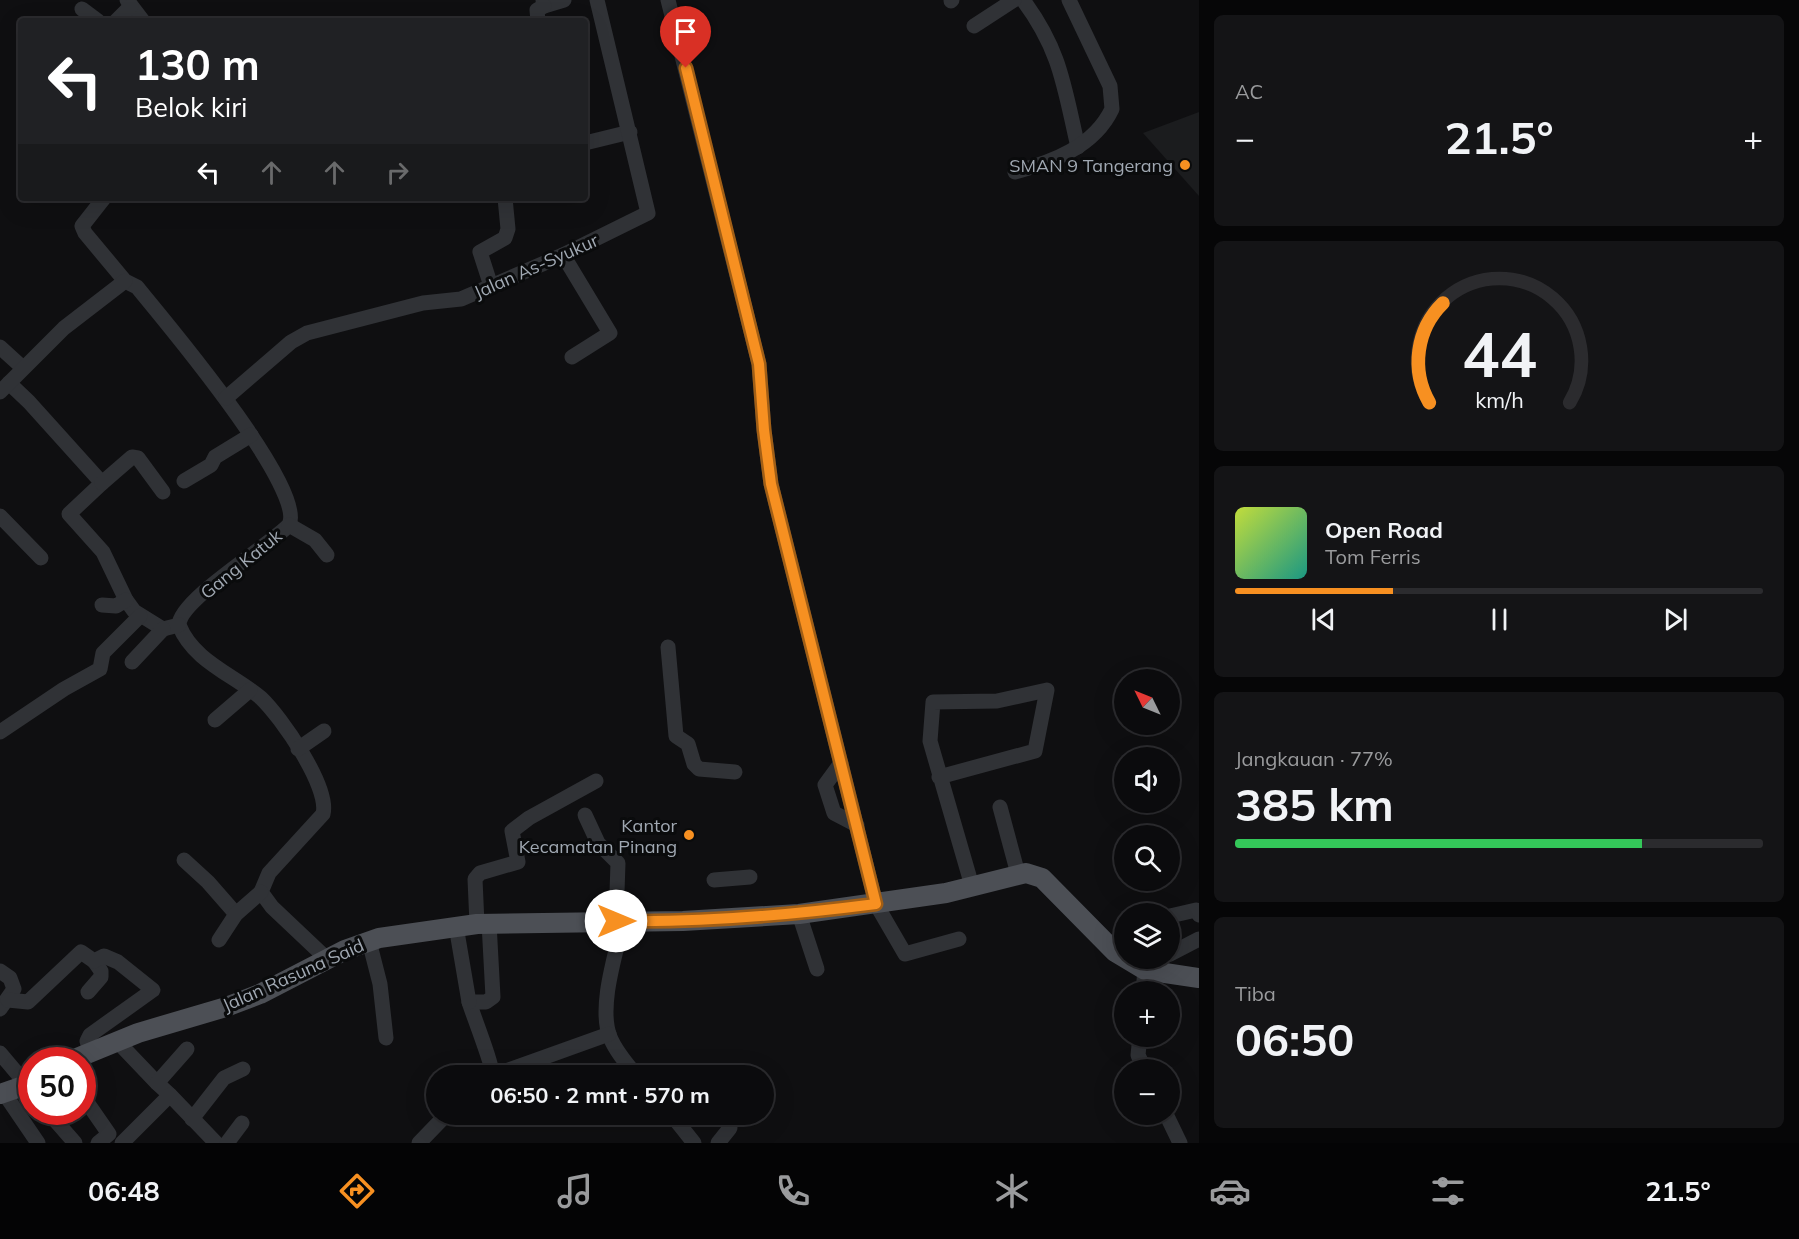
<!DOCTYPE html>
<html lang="id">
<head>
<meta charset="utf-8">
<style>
  :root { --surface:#0b0b0d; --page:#141416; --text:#f1f3f6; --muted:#9a9b9d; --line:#2b2b2e; --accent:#f79021 }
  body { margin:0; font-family:Mulish,sans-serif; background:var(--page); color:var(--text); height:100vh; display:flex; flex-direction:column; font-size:22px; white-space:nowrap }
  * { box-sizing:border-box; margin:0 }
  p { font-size:20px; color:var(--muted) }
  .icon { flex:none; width:33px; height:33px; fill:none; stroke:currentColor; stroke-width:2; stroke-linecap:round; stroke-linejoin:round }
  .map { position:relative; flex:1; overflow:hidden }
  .sheet { display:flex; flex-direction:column; gap:15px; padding:15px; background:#060607; width:600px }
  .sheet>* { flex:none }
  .hud { position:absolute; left:18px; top:18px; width:570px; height:183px; border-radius:6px; box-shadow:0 6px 24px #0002,0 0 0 2px var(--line); background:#202124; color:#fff; overflow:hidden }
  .needle { width:39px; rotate:313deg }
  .controls { position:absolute; left:1114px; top:669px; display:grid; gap:12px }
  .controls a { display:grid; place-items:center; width:66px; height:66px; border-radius:50%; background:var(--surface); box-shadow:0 6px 24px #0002,0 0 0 2px var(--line); font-size:30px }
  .speed { position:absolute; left:18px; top:1047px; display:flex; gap:12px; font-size:30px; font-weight:700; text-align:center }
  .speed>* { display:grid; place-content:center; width:78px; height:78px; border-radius:50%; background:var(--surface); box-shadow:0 6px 24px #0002,0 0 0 2px var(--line); line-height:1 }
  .speed .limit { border:9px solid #d22; background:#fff; color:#111 }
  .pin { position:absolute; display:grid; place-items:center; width:51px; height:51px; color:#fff; margin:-62px -26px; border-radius:50% 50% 50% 0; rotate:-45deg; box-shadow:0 0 6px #0007 }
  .pin .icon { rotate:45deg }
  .me { position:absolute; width:66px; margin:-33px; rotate:90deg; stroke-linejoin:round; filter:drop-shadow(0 0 4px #0008) }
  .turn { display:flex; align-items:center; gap:21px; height:126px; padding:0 18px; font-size:27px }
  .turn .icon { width:78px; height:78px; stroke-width:2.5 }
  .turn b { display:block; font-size:42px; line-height:51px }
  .lanes { display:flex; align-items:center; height:57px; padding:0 18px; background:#0003; justify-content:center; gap:30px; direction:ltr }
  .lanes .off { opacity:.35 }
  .big { font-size:45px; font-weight:700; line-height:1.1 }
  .sheet .tile { flex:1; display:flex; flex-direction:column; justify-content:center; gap:9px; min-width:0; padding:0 21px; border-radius:9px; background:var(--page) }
  .sheet .dial { align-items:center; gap:0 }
  .dial svg { height:156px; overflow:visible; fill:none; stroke:var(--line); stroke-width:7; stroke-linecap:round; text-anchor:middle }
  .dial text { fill:var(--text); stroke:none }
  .song { display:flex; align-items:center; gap:18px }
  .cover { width:72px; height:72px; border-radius:9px; background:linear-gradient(135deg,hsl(70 70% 55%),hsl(170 70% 35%)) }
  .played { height:6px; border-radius:3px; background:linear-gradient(90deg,var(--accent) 30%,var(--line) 30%) }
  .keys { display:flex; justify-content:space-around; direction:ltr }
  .heat { display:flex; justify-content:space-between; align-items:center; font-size:33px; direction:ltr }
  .charge { height:9px; border-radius:4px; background:linear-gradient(90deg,#34c759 77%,var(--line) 0) }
  .trip { position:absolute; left:426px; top:1065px; width:348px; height:60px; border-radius:30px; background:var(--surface); box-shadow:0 6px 24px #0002,0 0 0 2px var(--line); font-weight:700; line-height:60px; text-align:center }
  .tabs { display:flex; height:96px; justify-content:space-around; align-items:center; background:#040405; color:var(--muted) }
  .tabs .icon { width:42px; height:42px }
  .tabs .active { color:var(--accent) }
  .tabs b { font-size:27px; color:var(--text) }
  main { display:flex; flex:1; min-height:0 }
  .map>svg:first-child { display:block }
  .built { fill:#1b1c1e }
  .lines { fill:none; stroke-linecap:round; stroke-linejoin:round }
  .minor { stroke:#303236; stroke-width:15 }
  .major { stroke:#4c4f55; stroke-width:20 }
  .route-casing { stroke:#a15e15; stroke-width:15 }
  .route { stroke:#f79021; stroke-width:10 }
  .poi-dot { fill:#f79021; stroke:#0a0b0c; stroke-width:2 }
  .labels { text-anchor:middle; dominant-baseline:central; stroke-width:6; stroke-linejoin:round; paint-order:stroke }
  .poi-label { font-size:18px; fill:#a0a8b2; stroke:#0a0b0c; text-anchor:end }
  .street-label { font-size:18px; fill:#a0a8b2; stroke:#0a0b0c }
</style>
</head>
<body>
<main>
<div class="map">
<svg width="1199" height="1143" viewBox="0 0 1199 1143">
  <rect width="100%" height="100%" fill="#0f0f11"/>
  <!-- built -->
  <path class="built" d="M 1199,112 L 1199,196 L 1143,133 Z"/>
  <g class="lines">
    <!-- minor -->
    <g class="minor">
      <path d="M 127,0 L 143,21"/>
      <path d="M 543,0 L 544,6 L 564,0"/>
      <path d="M 668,0 L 759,364 L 764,430 L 771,484 L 876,904 L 905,954 L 959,939"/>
      <path d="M 1023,0 C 1061,51 1064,87 1078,147"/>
      <path d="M 951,1 L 952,0"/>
      <path d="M 82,9 L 98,21"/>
      <path d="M 116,21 L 131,6"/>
      <path d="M 538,21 L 537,10 L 544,6"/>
      <path d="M 974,26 L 1014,0"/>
      <path d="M 585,143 L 630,132"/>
      <path d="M 1015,172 C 1052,162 1094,147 1112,109 L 1110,86 L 1069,0"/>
      <path d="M 104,198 L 82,226 L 85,233 L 125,281 L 137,287 C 164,320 307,489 289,525 C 270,545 179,600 179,625 C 193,661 234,675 261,698 C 281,717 330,787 323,814 L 269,873 L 261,892 L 272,907 L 327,959"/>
      <path d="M 563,255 L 610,333 L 572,357"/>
      <path d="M 491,286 L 480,252 L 505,238 L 508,229 L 505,198"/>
      <path d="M 0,347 L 23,368"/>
      <path d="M 9,383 L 29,402 L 102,483 L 69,514 L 103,552 L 126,600 L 134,611 L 163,629 L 179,625"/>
      <path d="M 0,392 L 64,328 L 125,281"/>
      <path d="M 226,398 L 291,342 L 307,333 L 423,303 L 461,299 L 563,255 L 648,213 L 597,0"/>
      <path d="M 184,481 L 211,465 L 215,457 L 251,435"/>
      <path d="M 102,483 L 132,457 L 138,458 L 163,492"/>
      <path d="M 0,516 L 41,558"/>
      <path d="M 289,525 L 315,540 L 327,555"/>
      <path d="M 102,605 L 116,606 L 126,600"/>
      <path d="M 668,647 L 676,736 L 688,744 L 694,764 L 699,769 L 735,772"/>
      <path d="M 132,662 L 163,629"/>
      <path d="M 215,720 L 250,690"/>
      <path d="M 0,732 L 64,689 L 100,669 L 103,653 L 140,616"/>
      <path d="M 298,749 L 324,731"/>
      <path d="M 841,763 L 825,785 L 834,813 L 857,825"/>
      <path d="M 939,777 L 1035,751 L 1047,690 L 997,701 L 933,702 L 930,741 L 972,886"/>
      <path d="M 1000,807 L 1018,874"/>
      <path d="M 585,815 L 598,843 L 618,863 L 616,921"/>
      <path d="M 184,860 L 208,882 L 236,914"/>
      <path d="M 714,880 L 750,877"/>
      <path d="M 799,914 L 817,969"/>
      <path d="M 1170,916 L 1196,910 L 1199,915"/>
      <path d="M 623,922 C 616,953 598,1007 610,1037 C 616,1052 627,1064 637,1076"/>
      <path d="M 489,923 L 493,997 L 486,1002 L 469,1002 C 473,1015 494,1068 492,1075"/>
      <path d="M 477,924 L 475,879 L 480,873 L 518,862 L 512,831 L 529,818 L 596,781"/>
      <path d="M 456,926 L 469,1002"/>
      <path d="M 219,940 L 236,914 L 261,892"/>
      <path d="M 369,941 L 380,984 L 386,1038"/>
      <path d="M 1170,954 L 1199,939"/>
      <path d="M 1141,969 L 1160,958"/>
      <path d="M 0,971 L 10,978 L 14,989 L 0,1009"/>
      <path d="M 88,992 L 101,977 L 101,971 L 94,961"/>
      <path d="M 1143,992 L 1145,970"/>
      <path d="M 8,1000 L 28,1002 L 81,952 L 94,961 L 104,956 L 118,962 L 153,990 L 90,1035 L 87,1041 L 90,1052"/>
      <path d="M 1140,1036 L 1138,1055 L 1145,1070"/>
      <path d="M 116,1040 L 157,1083"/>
      <path d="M 0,1053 L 32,1091"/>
      <path d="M 492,1076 L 609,1034"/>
      <path d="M 701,1076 L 701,1075"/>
      <path d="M 4,1093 L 38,1143"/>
      <path d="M 82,1095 L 109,1134 L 98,1143"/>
      <path d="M 170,1095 L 157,1083 L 187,1049"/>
      <path d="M 48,1112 L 75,1143"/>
      <path d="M 671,1114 L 694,1143"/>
      <path d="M 1166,1114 L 1180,1143"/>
      <path d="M 631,1117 L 631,1114"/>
      <path d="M 192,1119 L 224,1078 L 243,1069"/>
      <path d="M 122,1143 L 170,1095 L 216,1143"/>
      <path d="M 227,1143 L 242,1123"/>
      <path d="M 419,1143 L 447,1114"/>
      <path d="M 718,1143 L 730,1128"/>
    </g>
    <!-- major -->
    <g class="major">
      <path d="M 72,1060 L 138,1033 L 226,1007 L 260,994 L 345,950 L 379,938 L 477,924 L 683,921 L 799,914 L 946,893 L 1026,873 L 1042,878 L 1115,952 L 1145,970 L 1199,978"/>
      <path d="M 0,1094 L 32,1083"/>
    </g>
  </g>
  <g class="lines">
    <defs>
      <path id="route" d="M 616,921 C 703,923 790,915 876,904 L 771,484 L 764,430 L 759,364 L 686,68"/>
    </defs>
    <!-- route casing -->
    <use href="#route" class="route-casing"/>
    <!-- route -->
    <use href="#route" class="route"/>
  </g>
  <!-- markers -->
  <g class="poi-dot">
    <circle cx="1185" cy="165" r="6"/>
    <circle cx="689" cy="835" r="6"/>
  </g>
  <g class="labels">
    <!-- poi labels -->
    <g class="poi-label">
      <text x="1173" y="165">SMAN 9 Tangerang</text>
      <text x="677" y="825">Kantor<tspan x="677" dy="21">Kecamatan Pinang</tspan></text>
    </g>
    <!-- street labels -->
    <g class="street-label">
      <text transform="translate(536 266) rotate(-24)">Jalan As-Syukur</text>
      <text transform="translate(241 564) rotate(-39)">Gang Katuk</text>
      <text transform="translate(293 975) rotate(-24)">Jalan Rasuna Said</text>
    </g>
  </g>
</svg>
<div class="controls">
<a><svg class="needle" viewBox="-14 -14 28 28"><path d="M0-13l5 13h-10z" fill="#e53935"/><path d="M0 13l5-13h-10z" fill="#9a9b9d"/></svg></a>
<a><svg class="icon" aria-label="sound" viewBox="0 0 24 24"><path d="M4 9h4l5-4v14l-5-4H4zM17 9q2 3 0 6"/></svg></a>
<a><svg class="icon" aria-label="search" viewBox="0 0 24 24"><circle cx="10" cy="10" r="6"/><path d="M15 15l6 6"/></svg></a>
<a><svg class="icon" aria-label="layers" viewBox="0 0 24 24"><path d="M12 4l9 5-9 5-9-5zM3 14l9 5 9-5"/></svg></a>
<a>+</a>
<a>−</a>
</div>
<div class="speed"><div class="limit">50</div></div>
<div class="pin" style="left:686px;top:68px;background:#d93025"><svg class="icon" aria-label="arrive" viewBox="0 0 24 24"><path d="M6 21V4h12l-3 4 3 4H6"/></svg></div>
<svg class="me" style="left:616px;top:921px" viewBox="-20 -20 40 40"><circle r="19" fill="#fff"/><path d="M0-13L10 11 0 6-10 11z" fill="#f79021"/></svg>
<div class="trip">06:50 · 2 mnt · 570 m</div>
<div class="hud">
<div class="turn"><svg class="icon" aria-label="left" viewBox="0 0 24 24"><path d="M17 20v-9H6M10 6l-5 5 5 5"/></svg><div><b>130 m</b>Belok kiri</div></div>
<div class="lanes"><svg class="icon" aria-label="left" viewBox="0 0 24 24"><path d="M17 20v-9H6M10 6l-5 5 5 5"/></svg><svg class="icon off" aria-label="ahead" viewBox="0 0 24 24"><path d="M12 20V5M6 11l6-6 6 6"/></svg><svg class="icon off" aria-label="ahead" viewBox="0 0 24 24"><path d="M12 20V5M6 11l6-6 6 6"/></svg><svg class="icon off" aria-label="right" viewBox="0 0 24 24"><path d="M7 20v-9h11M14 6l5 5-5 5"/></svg></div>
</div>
</div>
<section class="sheet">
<div class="tile"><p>AC</p>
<div class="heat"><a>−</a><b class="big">21.5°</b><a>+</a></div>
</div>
<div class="tile dial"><svg viewBox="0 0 100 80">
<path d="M14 69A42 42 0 1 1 86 69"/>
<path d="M14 69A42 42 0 0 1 21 18" stroke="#f79021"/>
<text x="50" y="56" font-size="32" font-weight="700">44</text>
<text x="50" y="72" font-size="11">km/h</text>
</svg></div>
<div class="tile">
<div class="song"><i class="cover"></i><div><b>Open Road</b><p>Tom Ferris</p></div></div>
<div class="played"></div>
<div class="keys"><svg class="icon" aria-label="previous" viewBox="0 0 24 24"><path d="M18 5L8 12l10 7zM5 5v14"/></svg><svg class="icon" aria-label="pause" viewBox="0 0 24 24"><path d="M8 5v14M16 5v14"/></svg><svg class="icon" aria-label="next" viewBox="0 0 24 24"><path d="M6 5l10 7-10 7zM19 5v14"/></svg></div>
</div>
<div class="tile"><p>Jangkauan · 77%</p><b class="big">385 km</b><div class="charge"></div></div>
<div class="tile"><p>Tiba</p><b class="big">06:50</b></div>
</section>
</main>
<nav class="tabs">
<b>06:48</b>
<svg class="icon active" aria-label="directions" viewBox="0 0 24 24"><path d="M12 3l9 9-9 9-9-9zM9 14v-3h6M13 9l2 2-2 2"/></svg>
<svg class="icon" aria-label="music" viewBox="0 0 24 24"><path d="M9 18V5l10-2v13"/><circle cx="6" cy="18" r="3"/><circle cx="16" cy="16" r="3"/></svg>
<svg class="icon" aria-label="phone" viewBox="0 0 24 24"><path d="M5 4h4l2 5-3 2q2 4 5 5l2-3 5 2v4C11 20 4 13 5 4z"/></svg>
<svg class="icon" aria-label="climate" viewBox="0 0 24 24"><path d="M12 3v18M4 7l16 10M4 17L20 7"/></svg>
<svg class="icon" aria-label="car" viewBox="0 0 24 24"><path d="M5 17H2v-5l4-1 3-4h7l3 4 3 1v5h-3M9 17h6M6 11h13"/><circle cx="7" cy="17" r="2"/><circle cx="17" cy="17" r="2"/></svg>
<svg class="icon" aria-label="filters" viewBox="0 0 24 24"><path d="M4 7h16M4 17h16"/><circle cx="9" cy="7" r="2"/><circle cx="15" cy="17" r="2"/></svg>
<b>21.5°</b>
</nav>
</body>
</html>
